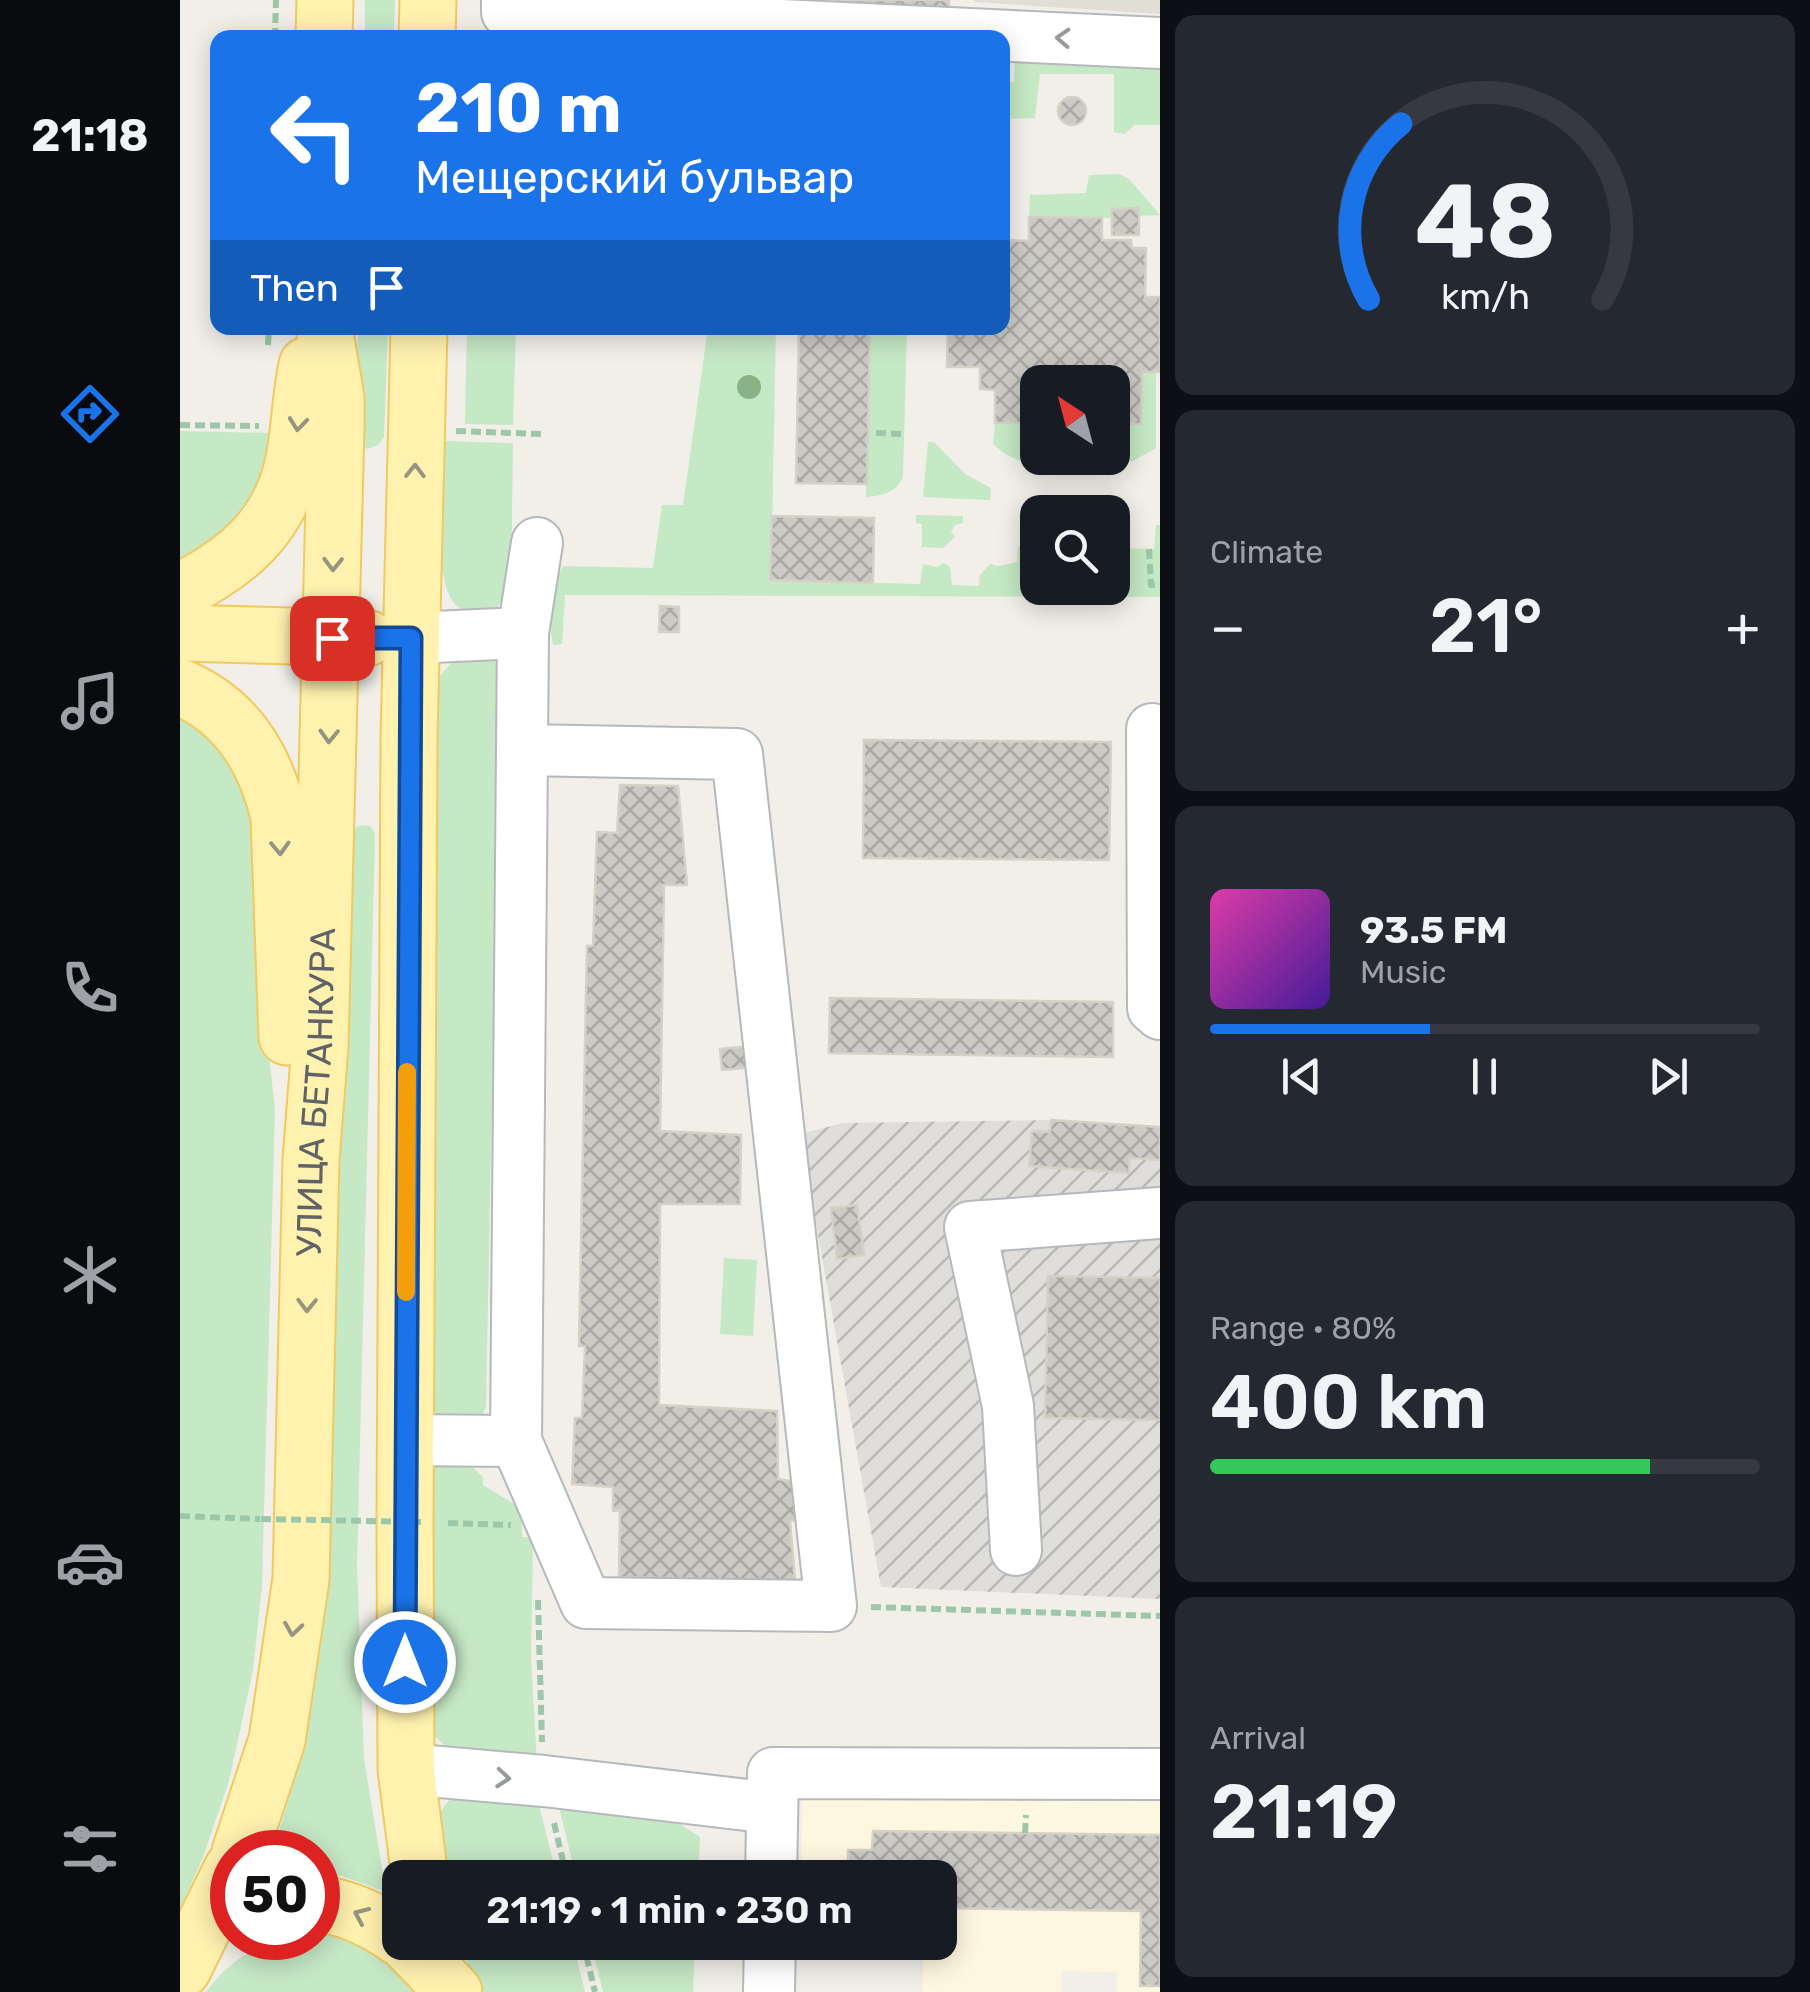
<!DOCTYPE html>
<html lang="en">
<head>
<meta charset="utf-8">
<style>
  :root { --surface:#171b24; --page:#242831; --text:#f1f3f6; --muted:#9ea1a6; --line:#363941; --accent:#1a73e8 }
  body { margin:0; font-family:Rubik,sans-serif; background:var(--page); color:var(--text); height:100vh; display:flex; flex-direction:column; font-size:38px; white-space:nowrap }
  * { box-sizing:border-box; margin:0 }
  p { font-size:32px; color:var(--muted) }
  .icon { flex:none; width:55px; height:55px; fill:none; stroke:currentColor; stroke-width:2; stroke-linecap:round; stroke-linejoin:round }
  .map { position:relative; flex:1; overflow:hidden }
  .sheet { display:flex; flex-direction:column; gap:15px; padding:15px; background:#0d0f14; width:650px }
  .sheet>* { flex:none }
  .guide { position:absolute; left:30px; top:30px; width:800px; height:305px; border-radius:20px; box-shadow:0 5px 25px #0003; background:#1a73e8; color:#fff; overflow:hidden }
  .needle { width:65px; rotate:324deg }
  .buttons { position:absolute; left:840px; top:365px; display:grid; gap:20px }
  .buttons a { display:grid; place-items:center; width:110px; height:110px; border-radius:20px; background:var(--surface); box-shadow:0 5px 25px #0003; font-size:50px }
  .speed { position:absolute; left:30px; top:1830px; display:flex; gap:20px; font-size:50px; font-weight:700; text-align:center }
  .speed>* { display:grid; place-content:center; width:130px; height:130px; border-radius:50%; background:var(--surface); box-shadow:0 5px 25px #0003; line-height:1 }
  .speed .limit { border:15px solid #d22; background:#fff; color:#111 }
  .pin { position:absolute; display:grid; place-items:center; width:85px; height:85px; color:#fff; margin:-42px; border-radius:20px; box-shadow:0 5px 15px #0006 }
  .me { position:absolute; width:110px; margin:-55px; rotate:0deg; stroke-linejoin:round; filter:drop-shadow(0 0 8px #0008) }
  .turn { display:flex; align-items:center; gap:35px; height:210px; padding:0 40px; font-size:45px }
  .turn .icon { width:130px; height:130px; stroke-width:2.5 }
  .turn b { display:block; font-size:70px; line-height:85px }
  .then { display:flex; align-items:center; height:95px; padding:0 40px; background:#0003; gap:20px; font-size:38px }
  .big { font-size:75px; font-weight:600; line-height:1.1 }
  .sheet .widget { flex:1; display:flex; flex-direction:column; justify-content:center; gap:15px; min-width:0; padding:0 35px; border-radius:20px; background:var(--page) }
  .sheet .dial { align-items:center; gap:0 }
  .dial svg { height:260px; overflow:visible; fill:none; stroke:var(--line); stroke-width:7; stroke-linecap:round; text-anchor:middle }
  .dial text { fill:var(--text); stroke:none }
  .song { display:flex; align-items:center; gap:30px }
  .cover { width:120px; height:120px; border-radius:15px; background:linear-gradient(135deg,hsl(320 70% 55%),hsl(260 70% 35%)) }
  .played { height:10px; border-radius:5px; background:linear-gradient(90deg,var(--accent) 40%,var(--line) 40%) }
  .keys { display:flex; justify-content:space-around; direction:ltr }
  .heat { display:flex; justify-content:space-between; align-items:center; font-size:55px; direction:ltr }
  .charge { height:15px; border-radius:8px; background:linear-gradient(90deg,#34c759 80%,var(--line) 0) }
  .trip { position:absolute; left:202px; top:1860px; width:575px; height:100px; border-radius:20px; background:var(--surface); box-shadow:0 5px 25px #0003; font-weight:600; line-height:100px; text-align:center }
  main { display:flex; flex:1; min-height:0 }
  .menu { display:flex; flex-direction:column; width:180px; justify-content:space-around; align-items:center; background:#090b0e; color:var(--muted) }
  .menu .icon { width:70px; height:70px }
  .menu .on { color:var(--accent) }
  .menu b { font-size:45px; color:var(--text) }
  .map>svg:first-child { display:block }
  .commercial { fill:#fef7e0 }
  .industrial { fill:url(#industrial-furrows) }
  .education { fill:#e1ded6 }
  .green { fill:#c5e8c5 }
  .building { fill:url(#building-cross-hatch); stroke:#d6d1c6; stroke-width:2.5 }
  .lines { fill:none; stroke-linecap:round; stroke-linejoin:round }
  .minor-casing { stroke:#b5b8bc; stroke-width:54 }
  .major-casing { stroke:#f2c960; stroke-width:59 }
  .path { stroke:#9cc7a9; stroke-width:6; stroke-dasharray:10 5; stroke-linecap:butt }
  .minor { stroke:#fff; stroke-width:50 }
  .major { stroke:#fff2af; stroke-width:55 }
  .path-bridge { stroke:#9cc7a9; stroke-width:6; stroke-dasharray:10 5; stroke-linecap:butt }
  .tree { fill:#89b387 }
  .oneway { stroke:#979a9d }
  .oneway2 { stroke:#979581 }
  .route-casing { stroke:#114b97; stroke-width:25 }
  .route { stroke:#1a73e8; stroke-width:18 }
  .slow { stroke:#f59e0b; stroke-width:18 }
  .labels { text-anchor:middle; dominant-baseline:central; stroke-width:8; stroke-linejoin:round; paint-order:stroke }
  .street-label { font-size:35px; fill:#5f6368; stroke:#fff }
</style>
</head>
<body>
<main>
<nav class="menu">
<b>21:18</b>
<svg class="icon on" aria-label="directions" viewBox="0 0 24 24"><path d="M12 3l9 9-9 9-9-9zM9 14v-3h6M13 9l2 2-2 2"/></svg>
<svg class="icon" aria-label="music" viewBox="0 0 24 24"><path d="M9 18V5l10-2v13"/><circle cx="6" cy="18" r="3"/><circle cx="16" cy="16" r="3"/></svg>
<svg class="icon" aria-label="phone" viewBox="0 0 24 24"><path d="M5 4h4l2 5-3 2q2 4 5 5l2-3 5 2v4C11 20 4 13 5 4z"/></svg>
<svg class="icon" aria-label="climate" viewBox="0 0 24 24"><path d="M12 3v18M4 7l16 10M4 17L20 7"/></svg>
<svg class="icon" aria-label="car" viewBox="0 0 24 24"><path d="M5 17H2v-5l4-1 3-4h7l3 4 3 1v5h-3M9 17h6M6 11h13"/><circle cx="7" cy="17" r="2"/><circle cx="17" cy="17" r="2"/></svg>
<svg class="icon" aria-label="filters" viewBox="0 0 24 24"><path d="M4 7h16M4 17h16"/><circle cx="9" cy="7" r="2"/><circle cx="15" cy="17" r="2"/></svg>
</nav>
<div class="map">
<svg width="980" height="1992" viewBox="0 0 980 1992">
  <defs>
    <pattern id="industrial-furrows" width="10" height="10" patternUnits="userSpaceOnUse" patternTransform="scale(2.5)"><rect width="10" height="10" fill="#e0deda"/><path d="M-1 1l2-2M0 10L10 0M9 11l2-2" fill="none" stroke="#b9b8b5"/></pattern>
    <pattern id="building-cross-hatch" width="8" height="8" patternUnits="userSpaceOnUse" patternTransform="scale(2.5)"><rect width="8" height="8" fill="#cccac5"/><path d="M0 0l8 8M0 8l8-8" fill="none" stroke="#a9a8a4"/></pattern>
  </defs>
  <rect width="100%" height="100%" fill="#f1efe8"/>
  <!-- commercial -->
  <path class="commercial" d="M 623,1782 L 980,1787 L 980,1992 L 937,1992 L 937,1972 L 882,1971 L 881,1992 L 743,1992 L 743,1958 L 619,1957 L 619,1943 L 760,1942 L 760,1878 L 621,1877 Z"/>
  <!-- industrial -->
  <path class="industrial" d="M 871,1120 L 980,1127 L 980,1599 L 701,1587 L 620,1134 L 663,1123 Z"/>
  <!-- education -->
  <path class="education" d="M 794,0 L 980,0 L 980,14 L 794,2 Z"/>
  <!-- green -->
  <g class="green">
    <path d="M 185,0 L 215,0 L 214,37 L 185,37 Z"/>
    <path d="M 835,58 L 980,62 L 980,125 L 954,125 L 945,134 L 934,132 L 934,74 L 860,74 L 855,118 L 825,119 L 823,148 L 823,82 L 834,82 Z"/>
    <path d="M 939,174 L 949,179 L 980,215 L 959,216 L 958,208 L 933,209 L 932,218 L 849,217 L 850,195 L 906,193 L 909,175 Z"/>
    <path d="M 178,328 L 208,328 L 204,437 L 198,445 L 187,449 L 175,437 Z"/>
    <path d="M 287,328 L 336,328 L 333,425 L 285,424 Z"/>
    <path d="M 528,328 L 596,328 L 591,580 L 740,584 L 743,564 L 757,567 L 764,563 L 770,567 L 772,585 L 799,586 L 800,575 L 810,564 L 818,566 L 837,562 L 838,546 L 857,546 L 858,588 L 932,588 L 933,548 L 974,549 L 976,525 L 980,525 L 980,597 L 385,595 L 382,644 L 373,645 C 368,620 371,589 383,566 L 473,568 L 482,505 L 503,505 Z"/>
    <path d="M 690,328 L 727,328 L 723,477 C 717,492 701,496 686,497 Z"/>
    <path d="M 962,372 L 976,372 L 976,448 L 953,461 L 905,468 L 905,458 L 932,458 L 933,424 L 960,424 Z"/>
    <path d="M 815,423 L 847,423 L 857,445 L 858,458 L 872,458 L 872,469 C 849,464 831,461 813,444 Z"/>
    <path d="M 0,431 L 93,433 L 86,472 L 56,530 L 0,563 Z"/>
    <path d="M 265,441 L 333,443 L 331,592 L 315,609 C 302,611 288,615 277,606 C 250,583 264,476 265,441 Z"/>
    <path d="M 748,442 L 754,442 L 785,474 L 811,488 L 810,500 L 743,497 Z"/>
    <path d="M 736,515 L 783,516 L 783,523 L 775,525 L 771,532 L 775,537 L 763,548 L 742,547 L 742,524 L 736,523 Z"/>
    <path d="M 282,651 L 316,658 L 320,677 L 306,1406 L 301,1418 L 261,1419 L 242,1394 L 259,677 Z"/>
    <path d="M 0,700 L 74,785 L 79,962 L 95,1110 L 82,1586 L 73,1670 L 49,1781 L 23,1857 L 0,1909 Z"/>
    <path d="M 182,825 L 190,826 L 195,834 L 177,1566 L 184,1759 L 206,1892 L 162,1876 L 138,1874 L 138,1852 L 93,1852 L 124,1746 L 146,1602 L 171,835 L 174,828 Z"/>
    <path d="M 544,1258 L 577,1260 L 573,1336 L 540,1334 Z"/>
    <path d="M 257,1462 L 287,1462 L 303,1477 L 303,1485 L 344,1510 L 348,1520 L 342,1520 L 342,1537 L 353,1537 L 351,1658 L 357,1762 L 276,1752 L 266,1747 L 250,1731 L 242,1474 Z"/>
    <path d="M 278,1793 L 357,1797 L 377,1877 L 263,1877 C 258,1842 245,1817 278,1793 Z"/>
    <path d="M 379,1807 L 492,1819 L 520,1837 L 518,1877 L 396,1877 Z"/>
    <path d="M 138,1935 C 181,1934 210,1961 236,1992 L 26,1992 C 44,1966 75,1943 107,1939 C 117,1937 130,1938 138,1935 Z"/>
    <path d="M 280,1943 L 393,1943 L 405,1992 L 299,1992 Z"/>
    <path d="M 411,1943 L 515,1943 L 513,1992 L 423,1992 Z"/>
  </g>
  <!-- building -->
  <g class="building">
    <path d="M 655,0 L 769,0 L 769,9 L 655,7 Z"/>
    <circle cx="892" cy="111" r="14"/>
    <path d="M 959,208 L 959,235 L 932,235 L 932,209 Z"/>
    <path d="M 849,217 L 922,218 L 922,240 L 951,240 L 952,248 L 966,248 L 965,297 L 980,297 L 980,372 L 962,372 L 961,424 L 932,424 L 932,382 L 858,382 L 858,445 L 847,444 L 847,423 L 815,423 L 815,390 L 800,389 L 800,367 L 767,367 L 768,328 L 822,328 L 822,240 L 849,241 Z"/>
    <path d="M 619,328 L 690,328 L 687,484 L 616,483 Z"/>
    <path d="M 592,516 L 694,518 L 693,583 L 590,580 Z"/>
    <path d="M 480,606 L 499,607 L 499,632 L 479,632 Z"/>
    <path d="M 684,740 L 931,742 L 929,860 L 683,858 Z"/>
    <path d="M 440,785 L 498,786 L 507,885 L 484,885 L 480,1131 L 561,1135 L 560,1204 L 480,1204 L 479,1405 L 597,1411 L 598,1479 L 617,1482 L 620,1519 L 610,1521 L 615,1581 L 439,1577 L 440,1510 L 433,1511 L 433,1487 L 392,1484 L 395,1418 L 402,1418 L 405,1346 L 399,1346 L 407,946 L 413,946 L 417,832 L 437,833 Z"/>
    <path d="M 650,998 L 933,1002 L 933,1057 L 649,1053 Z"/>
    <path d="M 573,1046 L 575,1067 L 542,1070 L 540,1049 Z"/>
    <path d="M 871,1120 L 980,1127 L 980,1160 L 950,1158 L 949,1173 L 849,1166 L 852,1131 L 870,1132 Z"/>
    <path d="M 677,1205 L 684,1255 L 657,1259 L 651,1208 Z"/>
    <path d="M 868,1276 L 980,1278 L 980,1420 L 865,1418 Z"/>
    <path d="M 693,1831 L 980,1835 L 980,1986 L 960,1986 L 961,1911 L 760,1908 L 760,1878 L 648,1878 L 649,1867 L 668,1867 L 668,1850 L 692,1850 Z"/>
  </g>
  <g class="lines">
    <defs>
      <g id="minor">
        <path d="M 327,0 L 327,12 L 980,43"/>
        <path d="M 231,638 L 343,633 L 357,543"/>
        <path d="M 972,729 L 973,1008 L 980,1014"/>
        <path d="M 343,750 L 557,754 L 651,1606 L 406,1603 L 336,1441 L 343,633"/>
        <path d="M 225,1440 L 336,1441"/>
        <path d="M 836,1550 L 828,1406 L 790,1227 L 980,1213"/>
        <path d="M 226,1769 L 364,1781 L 592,1808"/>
        <path d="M 591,1878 L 593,1773 L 980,1774"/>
        <path d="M 589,1992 L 590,1942"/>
      </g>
      <g id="major">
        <path d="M 144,38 L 145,0"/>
        <path d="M 247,38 L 248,0"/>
        <path d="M 239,328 L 229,738 L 225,1522 L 226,1769 L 240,1878"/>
        <path d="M 0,591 C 56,563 99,528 113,464 C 120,431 120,398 127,365"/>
        <path d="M 0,633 L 187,638"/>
        <path d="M 0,687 C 57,711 86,759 99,817 L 107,1037"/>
        <path id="s1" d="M 60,1852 L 97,1740 L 121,1579 L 131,1159 L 140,1046 L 156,427 L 156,398 L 144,328"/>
        <path d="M 138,1903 C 170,1909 193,1919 220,1938"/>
        <path d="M 226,1942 L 274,1992"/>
        <path d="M 3,1969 L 52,1869"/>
      </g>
    </defs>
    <!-- minor casing -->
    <use href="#minor" class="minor-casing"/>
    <!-- major casing -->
    <use href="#major" class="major-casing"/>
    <!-- path -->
    <g class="path">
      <path d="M 95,38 L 96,0"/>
      <path d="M 88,345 L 89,328"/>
      <path d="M 0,425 L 79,426"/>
      <path d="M 276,431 L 361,434"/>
      <path d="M 696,433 L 724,434"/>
      <path d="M 969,549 L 971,585 L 980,585"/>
      <path d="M 0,1516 L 80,1519"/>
      <path d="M 268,1523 L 331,1525"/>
      <path d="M 358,1600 L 362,1742"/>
      <path d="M 691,1607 L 980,1616"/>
      <path d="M 374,1823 L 387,1878"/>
      <path d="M 845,1833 L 846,1815"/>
      <path d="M 403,1942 L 415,1992"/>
    </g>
    <!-- minor -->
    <use href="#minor" class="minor"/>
    <!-- major -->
    <use href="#major" class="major"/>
    <!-- path-bridge -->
    <path class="path-bridge" d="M 81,1519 L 242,1522"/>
  </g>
  <!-- trees -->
  <circle class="tree" cx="569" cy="387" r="12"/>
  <!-- one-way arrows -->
  <defs><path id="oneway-chevron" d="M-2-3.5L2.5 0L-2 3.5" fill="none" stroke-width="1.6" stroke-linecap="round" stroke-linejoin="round" transform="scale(2.5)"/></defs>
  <g class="oneway">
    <use href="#oneway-chevron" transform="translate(883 38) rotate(-177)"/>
    <use href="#oneway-chevron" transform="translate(323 1778) rotate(5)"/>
  </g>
  <g class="oneway2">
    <use href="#oneway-chevron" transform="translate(118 424) rotate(96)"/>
    <use href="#oneway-chevron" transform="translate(235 471) rotate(-89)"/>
    <use href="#oneway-chevron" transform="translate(153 564) rotate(91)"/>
    <use href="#oneway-chevron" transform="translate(149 736) rotate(92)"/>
    <use href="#oneway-chevron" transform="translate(100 848) rotate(88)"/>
    <use href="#oneway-chevron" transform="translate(127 1305) rotate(91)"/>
    <use href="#oneway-chevron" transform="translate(113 1629) rotate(98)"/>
    <use href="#oneway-chevron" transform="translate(181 1915) rotate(-156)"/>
  </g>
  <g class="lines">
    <defs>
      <path id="route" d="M 152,638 L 231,638 L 225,1662"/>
    </defs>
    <!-- route casing -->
    <use href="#route" class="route-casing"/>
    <!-- route -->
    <use href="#route" class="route"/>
    <!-- slow -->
    <path class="slow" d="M 226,1292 L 227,1072"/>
  </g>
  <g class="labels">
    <!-- street labels -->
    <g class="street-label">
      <text stroke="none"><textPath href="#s1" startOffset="768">УЛИЦА БЕТАНКУРА</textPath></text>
    </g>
  </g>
</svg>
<div class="buttons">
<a><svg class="needle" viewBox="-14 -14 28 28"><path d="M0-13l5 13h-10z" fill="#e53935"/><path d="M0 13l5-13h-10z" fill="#9ea1a6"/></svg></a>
<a><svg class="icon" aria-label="search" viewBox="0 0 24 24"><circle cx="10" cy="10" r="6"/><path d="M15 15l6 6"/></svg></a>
</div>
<div class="speed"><div class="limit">50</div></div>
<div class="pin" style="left:152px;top:638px;background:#d93025"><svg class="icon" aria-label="arrive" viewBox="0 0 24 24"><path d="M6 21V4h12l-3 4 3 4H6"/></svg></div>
<svg class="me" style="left:225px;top:1662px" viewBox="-20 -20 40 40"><circle r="17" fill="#1a73e8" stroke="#fff" stroke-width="3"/><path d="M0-11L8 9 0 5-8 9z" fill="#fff"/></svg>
<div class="trip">21:19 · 1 min · 230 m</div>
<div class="guide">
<div class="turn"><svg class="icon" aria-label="left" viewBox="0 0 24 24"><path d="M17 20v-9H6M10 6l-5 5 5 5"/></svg><div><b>210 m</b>Мещерский бульвар</div></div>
<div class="then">Then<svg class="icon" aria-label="arrive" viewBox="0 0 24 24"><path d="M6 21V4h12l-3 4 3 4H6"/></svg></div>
</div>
</div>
<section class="sheet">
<div class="widget dial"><svg viewBox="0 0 100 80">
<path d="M14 69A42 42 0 1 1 86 69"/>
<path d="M14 69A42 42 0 0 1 24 15" stroke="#1a73e8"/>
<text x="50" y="56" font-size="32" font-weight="700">48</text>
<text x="50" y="72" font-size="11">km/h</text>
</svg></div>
<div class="widget"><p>Climate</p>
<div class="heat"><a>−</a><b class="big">21°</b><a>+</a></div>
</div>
<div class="widget">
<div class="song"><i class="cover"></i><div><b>93.5 FM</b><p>Music</p></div></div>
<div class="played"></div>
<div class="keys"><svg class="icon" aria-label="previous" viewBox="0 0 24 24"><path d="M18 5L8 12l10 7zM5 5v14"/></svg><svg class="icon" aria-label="pause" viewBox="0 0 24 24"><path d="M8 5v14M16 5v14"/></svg><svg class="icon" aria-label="next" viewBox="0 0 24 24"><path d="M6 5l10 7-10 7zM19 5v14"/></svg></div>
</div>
<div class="widget"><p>Range · 80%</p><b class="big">400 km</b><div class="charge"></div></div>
<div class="widget"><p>Arrival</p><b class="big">21:19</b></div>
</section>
</main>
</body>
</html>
